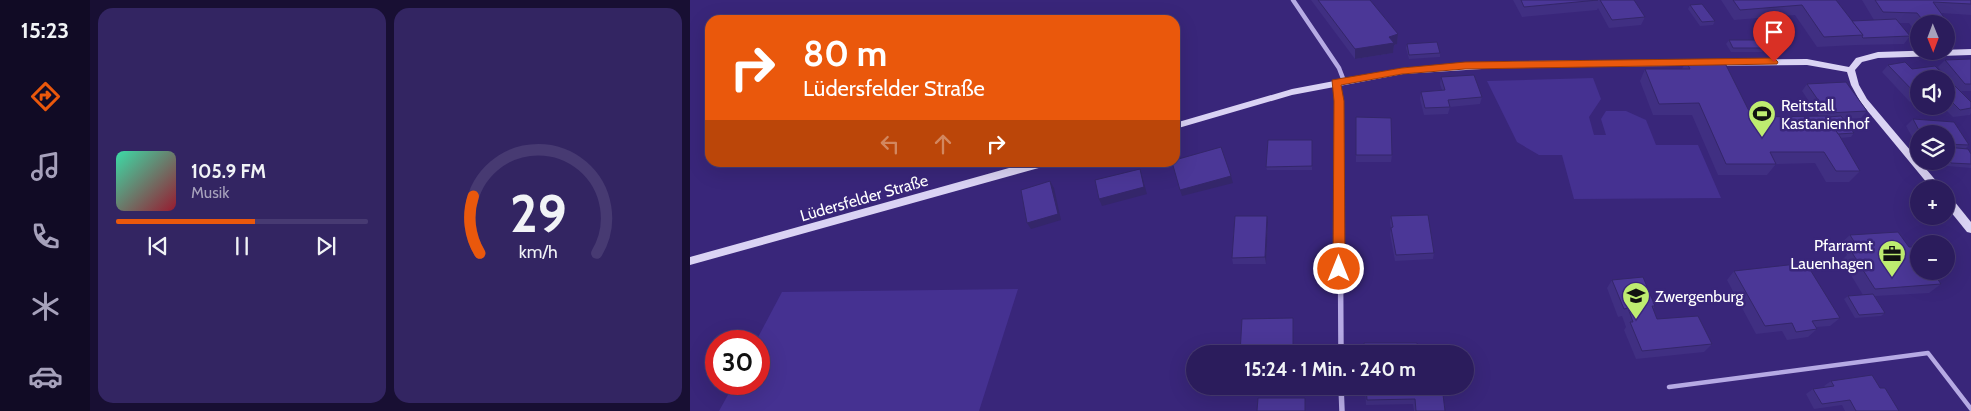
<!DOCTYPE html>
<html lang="de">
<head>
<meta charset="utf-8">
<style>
  :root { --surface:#2b1c5c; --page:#332562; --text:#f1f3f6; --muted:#a6a1bb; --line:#473a72; --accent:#ea580c }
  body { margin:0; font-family:Cabin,sans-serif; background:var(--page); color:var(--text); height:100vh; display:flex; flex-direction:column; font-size:19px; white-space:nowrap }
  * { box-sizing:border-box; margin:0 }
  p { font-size:16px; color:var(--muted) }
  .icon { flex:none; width:28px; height:28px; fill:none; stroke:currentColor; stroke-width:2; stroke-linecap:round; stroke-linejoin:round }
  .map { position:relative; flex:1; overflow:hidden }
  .details { display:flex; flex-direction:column; gap:8px; padding:8px; background:#180f33; width:600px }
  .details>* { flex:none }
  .hud { position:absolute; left:15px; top:15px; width:475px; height:152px; border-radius:15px; box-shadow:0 5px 20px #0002,0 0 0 1px var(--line); background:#ea580c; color:#fff; overflow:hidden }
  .needle { width:32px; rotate:179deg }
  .fabs { position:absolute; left:1220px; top:15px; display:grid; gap:10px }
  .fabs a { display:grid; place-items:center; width:45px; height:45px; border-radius:50%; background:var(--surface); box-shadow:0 5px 20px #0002,0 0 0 1px var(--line); font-size:25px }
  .speed { position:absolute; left:15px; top:330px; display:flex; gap:10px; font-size:25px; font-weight:700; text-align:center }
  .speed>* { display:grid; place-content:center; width:65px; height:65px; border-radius:50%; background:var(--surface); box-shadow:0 5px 20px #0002,0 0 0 1px var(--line); line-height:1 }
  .speed .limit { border:8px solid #d22; background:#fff; color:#111 }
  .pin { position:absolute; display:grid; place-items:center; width:42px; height:42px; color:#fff; margin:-51px -21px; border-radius:50% 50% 50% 0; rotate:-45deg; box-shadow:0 0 5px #0007 }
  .pin .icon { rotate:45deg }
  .me { position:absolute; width:55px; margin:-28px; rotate:0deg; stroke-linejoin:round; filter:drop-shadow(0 0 4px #0008) }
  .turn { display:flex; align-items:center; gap:18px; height:105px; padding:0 15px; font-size:22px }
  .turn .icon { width:65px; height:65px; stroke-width:2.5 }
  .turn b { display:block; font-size:35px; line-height:42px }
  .lanes { display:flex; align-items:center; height:48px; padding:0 15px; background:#0003; justify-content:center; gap:25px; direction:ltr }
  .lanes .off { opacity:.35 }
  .details .tile { flex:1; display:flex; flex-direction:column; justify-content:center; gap:8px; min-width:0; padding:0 18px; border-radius:15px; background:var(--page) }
  .details .dial { align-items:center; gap:0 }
  .dial svg { height:130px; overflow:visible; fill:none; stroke:var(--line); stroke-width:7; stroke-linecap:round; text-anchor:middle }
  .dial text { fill:var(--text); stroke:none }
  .song { display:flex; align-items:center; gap:15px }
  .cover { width:60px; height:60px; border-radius:8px; background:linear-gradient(135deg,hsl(160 70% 55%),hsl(350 70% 35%)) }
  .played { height:5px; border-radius:2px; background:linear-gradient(90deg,var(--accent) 55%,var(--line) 55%) }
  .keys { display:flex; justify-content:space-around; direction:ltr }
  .details .tiles { flex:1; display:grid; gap:8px; grid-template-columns:repeat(2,1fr) }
  .trip { position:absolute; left:496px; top:345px; width:288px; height:50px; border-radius:25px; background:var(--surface); box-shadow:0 5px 20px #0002,0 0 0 1px var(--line); font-weight:800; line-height:50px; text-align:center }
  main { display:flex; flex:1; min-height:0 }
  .tabs { display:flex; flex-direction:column; width:90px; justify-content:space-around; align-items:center; background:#110b25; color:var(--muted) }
  .tabs .icon { width:35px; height:35px }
  .tabs .selected { color:var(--accent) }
  .tabs b { font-size:22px; color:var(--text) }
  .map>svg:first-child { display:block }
  .green { fill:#453191 }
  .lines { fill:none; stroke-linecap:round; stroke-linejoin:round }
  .lane { stroke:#b6aae4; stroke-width:4.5 }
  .street-far1 { stroke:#b6aae4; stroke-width:4.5 }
  .street { stroke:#b6aae4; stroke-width:5.5 }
  .secondary { fill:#dad3f4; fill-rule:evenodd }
  .wall { fill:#402f82 }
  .shaded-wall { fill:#34266a }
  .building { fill:#4b3797; stroke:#34266a }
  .route { fill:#ea580c; stroke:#983908 }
  .labels { text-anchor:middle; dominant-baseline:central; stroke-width:5; stroke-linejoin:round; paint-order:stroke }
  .poi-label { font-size:16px; fill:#fff; stroke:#39267a; text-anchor:start }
  .street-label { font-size:16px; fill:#fff; stroke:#39267a }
</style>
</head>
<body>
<main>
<nav class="tabs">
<b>15:23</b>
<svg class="icon selected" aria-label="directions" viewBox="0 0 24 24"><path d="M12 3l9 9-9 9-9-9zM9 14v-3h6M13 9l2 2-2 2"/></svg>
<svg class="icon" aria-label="music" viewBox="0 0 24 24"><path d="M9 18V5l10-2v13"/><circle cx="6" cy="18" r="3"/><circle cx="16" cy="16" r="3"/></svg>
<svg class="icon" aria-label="phone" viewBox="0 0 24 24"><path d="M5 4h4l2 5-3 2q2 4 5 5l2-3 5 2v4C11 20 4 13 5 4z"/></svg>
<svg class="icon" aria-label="climate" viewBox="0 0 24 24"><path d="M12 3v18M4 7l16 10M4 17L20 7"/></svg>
<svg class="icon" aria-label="car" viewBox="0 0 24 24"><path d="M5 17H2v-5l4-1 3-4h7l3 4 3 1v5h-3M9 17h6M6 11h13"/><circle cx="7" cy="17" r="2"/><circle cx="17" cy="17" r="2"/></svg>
</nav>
<section class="details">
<div class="tiles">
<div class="tile">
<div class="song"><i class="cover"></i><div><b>105.9 FM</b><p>Musik</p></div></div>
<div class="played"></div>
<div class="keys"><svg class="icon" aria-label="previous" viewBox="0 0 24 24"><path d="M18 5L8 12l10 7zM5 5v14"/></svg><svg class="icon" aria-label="pause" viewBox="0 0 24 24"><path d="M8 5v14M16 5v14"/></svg><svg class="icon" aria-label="next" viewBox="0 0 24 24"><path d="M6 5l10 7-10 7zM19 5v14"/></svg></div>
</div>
<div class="tile dial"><svg viewBox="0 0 100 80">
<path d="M14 69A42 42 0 1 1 86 69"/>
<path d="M14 69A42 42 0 0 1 10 34" stroke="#ea580c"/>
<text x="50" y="56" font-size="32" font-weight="700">29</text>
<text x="50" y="72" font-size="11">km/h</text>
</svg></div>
</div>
</section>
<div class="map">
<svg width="1281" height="411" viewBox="0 0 1281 411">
  <rect width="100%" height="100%" fill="#39267a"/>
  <!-- green -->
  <g class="green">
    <path d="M 903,78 L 911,99 L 899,117 L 904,135 L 916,135 L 911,119 L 916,111 L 936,111 L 956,120 L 966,145 L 1008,145 L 1031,198 L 884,199 L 872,155 L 849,155 L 827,142 L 797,81 Z"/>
    <path d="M 328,289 L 289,411 L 29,411 L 44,384 L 69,384 L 69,341 L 66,341 L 92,292 Z"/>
  </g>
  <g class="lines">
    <!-- lane -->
    <path class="lane" d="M 979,387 L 1238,353 L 1281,409"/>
    <!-- street-far1 -->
    <g class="street-far1">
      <path d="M 603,0 L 649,68 L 654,81"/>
      <path d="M 645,83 L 649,101 L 650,183"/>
    </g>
    <!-- street -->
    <g class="street">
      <path d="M 650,182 L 651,354"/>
      <path d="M 651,386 L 652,411"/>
    </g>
    <!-- secondary -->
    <g class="secondary">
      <path d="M 1281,49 L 1281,55 L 1188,58 L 1172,62 L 1165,70 L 1169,85 L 1177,99 L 1253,189 L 1242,189 L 1171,103 L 1161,85 L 1157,72 L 1117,65 L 823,67 L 713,74 L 602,95 L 485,129 L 485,123 L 602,89 L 713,68 L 823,61 L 1117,59 L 1159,67 L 1166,58 L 1188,52 Z"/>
      <path d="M 341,162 L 360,162 L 356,166 L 0,265 L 0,257 Z"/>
      <path d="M 1256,195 L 1260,196 L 1281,222 L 1281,233 L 1277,232 L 1256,206 Z"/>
    </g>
  </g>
  <!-- wall -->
  <g class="wall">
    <path d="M 621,0 L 680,0 L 708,34 L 707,44 L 704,45 L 703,53 L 665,59 Z"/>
    <path d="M 823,0 L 944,0 L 955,17 L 951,25 L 919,28 L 908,8 L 907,10 L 832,17 Z"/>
    <path d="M 1031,0 L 1146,0 L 1162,21 L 1184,20 L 1172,0 L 1281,0 L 1281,15 L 1251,13 L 1258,23 L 1256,26 L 1256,24 L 1229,24 L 1229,33 L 1226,33 L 1219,23 L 1208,23 L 1220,36 L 1214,44 L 1167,45 L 1166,45 L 1127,47 L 1105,15 L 1044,20 Z"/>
    <path d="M 1000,5 L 1025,21 L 1023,25 L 1010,26 L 998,9 Z"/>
    <path d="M 1039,40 L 1075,48 L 1072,52 L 1041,52 L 1036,44 Z"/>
    <path d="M 717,44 L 750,53 L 750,57 L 719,59 L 716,48 Z"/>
    <path d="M 1281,59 L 1281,91 L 1271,91 L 1281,102 L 1281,113 L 1280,115 L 1263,117 L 1252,106 L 1256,106 L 1256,79 L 1229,79 L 1229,101 L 1220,102 L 1192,72 L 1198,65 L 1222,69 L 1258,79 L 1248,67 L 1255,60 Z"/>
    <path d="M 996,61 L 1062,117 L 1129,116 L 1112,91 L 1117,84 L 1177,111 L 1171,118 L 1154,119 L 1164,133 L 1161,137 L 1150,138 L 1170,171 L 1159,182 L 1136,182 L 1125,163 L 1086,164 L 1077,175 L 1028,175 L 1002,115 L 963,115 L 950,81 L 955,69 L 992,69 Z"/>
    <path d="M 751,77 L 792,97 L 790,104 L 760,107 L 758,114 L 734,115 L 730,99 L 731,92 L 752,90 L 750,84 Z"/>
    <path d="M 666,117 L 702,155 L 701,162 L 666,162 Z"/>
    <path d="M 1223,119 L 1264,122 L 1279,145 L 1275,149 L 1278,149 L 1281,154 L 1281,168 L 1257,166 L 1254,161 L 1256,161 L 1256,134 L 1229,134 L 1229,149 L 1216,126 Z"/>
    <path d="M 622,140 L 622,170 L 577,170 L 576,167 Z"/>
    <path d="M 701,216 L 744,253 L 743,259 L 705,261 L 700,234 L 701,228 L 700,223 Z"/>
    <path d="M 578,222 L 576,264 L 543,264 L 542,258 Z"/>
    <path d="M 1160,235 L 1219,247 L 1251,284 L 1239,293 L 1185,296 L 1195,313 L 1191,316 L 1165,318 L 1154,299 L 1158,296 L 1173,295 L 1152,260 L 1157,255 L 1150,244 Z"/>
    <path d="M 1044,271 L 1150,318 L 1140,326 L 1126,327 L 1127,329 L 1118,337 L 1097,340 L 1092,331 L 1066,334 L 1037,280 Z"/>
    <path d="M 922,280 L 965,306 L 963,309 L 967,319 L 1022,344 L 1014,352 L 946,359 L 934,330 L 936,327 L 932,316 L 928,317 L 917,288 Z"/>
    <path d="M 1141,381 L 1190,388 L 1209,411 L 1155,411 L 1152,405 L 1124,409 L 1116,394 L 1123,389 L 1135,387 L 1134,386 Z"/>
    <path d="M 675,386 L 752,386 L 755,411 L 724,411 L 723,404 L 676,405 Z"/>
  </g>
  <!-- shaded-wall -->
  <g class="shaded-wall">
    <path d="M 708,34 L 707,44 L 704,45 L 703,53 L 665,59 L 665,49 Z"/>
    <path d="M 450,169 L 457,194 L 412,206 L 409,199 Z"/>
    <path d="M 541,176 L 543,183 L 492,196 L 490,190 Z"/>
    <path d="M 360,181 L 364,188 L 371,220 L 341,229 L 337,223 Z"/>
    <path d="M 577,216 L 578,222 L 576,264 L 575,257 Z"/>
  </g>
  <!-- building -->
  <g class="building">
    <path d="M 628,0 L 680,0 L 708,34 L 699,37 L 704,43 L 665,49 Z"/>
    <path d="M 831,0 L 908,0 L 834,7 Z"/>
    <path d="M 910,0 L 944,0 L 955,17 L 922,20 Z"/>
    <path d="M 1043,0 L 1146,0 L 1173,35 L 1134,37 L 1112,5 L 1050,10 Z"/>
    <path d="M 1185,0 L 1281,0 L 1281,4 L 1243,2 L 1258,23 L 1235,23 L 1227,13 L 1193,12 Z"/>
    <path d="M 1012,4 L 1025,21 L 1012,22 L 1000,5 Z"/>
    <path d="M 1206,19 L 1220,36 L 1173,38 L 1172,37 L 1173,35 L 1162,21 Z"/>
    <path d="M 1039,40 L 1070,40 L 1075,48 L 1043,48 Z"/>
    <path d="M 747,42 L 750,53 L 719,55 L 717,44 Z"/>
    <path d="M 1281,59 L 1281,84 L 1275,84 L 1255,60 Z"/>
    <path d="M 996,61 L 1034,61 L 1062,117 L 1138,116 L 1170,171 L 1146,171 L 1134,152 L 1080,152 L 1086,164 L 1036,164 L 1009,103 L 969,104 L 955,69 L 1000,69 Z"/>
    <path d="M 1215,62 L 1222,69 L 1245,66 L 1281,102 L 1281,108 L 1270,110 L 1256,96 L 1256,79 L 1229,79 L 1229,94 L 1226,94 L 1198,65 Z"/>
    <path d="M 784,75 L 792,97 L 758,100 L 760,107 L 735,108 L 731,92 L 755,90 L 751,77 Z"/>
    <path d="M 1156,82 L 1177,111 L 1137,113 L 1117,84 Z"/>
    <path d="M 1151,116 L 1164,133 L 1148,134 L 1138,117 Z"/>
    <path d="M 666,117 L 701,118 L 702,155 L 666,155 Z"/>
    <path d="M 1223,119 L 1264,122 L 1279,145 L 1256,144 L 1256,134 L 1231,134 Z"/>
    <path d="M 578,140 L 622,140 L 622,166 L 576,167 Z"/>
    <path d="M 531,147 L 541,176 L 490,190 L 482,162 L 485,162 L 485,160 Z"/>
    <path d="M 1256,147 L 1278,149 L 1281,154 L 1281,164 L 1261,163 L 1256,154 Z"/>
    <path d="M 450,169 L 454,187 L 409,199 L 405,180 Z"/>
    <path d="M 360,181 L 368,214 L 337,223 L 331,190 Z"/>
    <path d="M 738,215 L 744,253 L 706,255 L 701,228 L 703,227 L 701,216 Z"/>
    <path d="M 545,216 L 577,216 L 575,257 L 542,258 Z"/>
    <path d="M 1208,232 L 1219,247 L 1225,247 L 1229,252 L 1229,271 L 1242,271 L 1251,284 L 1185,289 L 1161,251 L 1170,251 L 1160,235 Z"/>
    <path d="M 1116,263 L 1150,318 L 1122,321 L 1127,329 L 1106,332 L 1102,323 L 1075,326 L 1044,271 Z"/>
    <path d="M 953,277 L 965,306 L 962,306 L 967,319 L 1008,316 L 1022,344 L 952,351 L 940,322 L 943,322 L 938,308 L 934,309 L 922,280 Z"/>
    <path d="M 1183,294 L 1195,313 L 1169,315 L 1158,296 Z"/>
    <path d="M 603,318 L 603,354 L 550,354 L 552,319 Z"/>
    <path d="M 674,343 L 727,343 L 728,354 L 675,354 Z"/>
    <path d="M 1182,375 L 1190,388 L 1195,388 L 1209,411 L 1166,411 L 1160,400 L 1132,404 L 1123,389 L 1144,386 L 1141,381 Z"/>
    <path d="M 676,386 L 752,386 L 755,411 L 726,411 L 725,399 L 677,400 Z"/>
    <path d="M 568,398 L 615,398 L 615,411 L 567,411 Z"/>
  </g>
  <!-- route -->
  <path class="route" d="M 1084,58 L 1088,62 L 1087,64 L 775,69 L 712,74 L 651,85 L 654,101 L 655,269 L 649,274 L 643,269 L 644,101 L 642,80 L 712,68 L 775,62 Z"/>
  <!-- icons -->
  <defs>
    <symbol id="stadium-pin" viewBox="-11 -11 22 30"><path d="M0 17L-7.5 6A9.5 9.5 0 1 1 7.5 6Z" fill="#beec70" stroke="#39267a"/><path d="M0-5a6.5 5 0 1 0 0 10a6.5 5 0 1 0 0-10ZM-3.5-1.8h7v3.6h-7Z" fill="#111"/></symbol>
    <symbol id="office-pin" viewBox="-11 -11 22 30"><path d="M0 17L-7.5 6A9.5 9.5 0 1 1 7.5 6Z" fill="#beec70" stroke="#39267a"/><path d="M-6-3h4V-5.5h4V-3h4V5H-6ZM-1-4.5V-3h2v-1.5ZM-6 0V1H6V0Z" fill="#111"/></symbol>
    <symbol id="school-pin" viewBox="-11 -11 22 30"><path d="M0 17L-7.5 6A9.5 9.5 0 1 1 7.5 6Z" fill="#beec70" stroke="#39267a"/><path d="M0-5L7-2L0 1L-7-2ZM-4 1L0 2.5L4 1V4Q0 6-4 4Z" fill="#111"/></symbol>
  </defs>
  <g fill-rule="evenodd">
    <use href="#stadium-pin" x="1056" y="98" width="32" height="43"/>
    <use href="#office-pin" x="1186" y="238" width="32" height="43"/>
    <use href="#school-pin" x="930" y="280" width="32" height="43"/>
  </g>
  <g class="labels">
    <!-- poi labels -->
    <g class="poi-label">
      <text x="1091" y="105">Reitstall<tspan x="1091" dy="18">Kastanienhof</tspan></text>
      <text x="1183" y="245" text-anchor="end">Pfarramt<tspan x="1183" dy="18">Lauenhagen</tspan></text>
      <text x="965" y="296">Zwergenburg</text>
    </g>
    <!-- street labels -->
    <g class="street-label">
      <text transform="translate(174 198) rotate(-16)">Lüdersfelder Straße</text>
    </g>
  </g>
</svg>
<div class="fabs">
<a><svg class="needle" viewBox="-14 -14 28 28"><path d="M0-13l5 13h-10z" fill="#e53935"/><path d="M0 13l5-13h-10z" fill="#a6a1bb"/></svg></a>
<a><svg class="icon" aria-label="sound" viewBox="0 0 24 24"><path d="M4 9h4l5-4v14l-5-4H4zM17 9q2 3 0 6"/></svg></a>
<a><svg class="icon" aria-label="layers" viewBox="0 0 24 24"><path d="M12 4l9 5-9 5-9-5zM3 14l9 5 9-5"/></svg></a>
<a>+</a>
<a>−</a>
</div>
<div class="speed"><div class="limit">30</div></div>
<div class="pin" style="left:1084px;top:62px;background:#d93025"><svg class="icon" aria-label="arrive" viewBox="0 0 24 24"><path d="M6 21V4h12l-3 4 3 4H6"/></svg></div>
<svg class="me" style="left:649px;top:269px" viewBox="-20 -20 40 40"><circle r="17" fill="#ea580c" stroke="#fff" stroke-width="3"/><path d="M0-11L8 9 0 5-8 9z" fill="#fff"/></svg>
<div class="trip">15:24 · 1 Min. · 240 m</div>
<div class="hud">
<div class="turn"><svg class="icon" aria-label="right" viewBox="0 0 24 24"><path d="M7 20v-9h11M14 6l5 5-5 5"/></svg><div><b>80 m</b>Lüdersfelder Straße</div></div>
<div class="lanes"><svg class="icon off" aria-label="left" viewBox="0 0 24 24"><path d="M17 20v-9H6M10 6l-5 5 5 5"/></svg><svg class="icon off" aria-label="ahead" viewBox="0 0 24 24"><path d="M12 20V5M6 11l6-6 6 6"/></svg><svg class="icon" aria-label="right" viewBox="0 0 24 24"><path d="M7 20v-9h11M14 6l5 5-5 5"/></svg></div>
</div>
</div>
</main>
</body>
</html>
